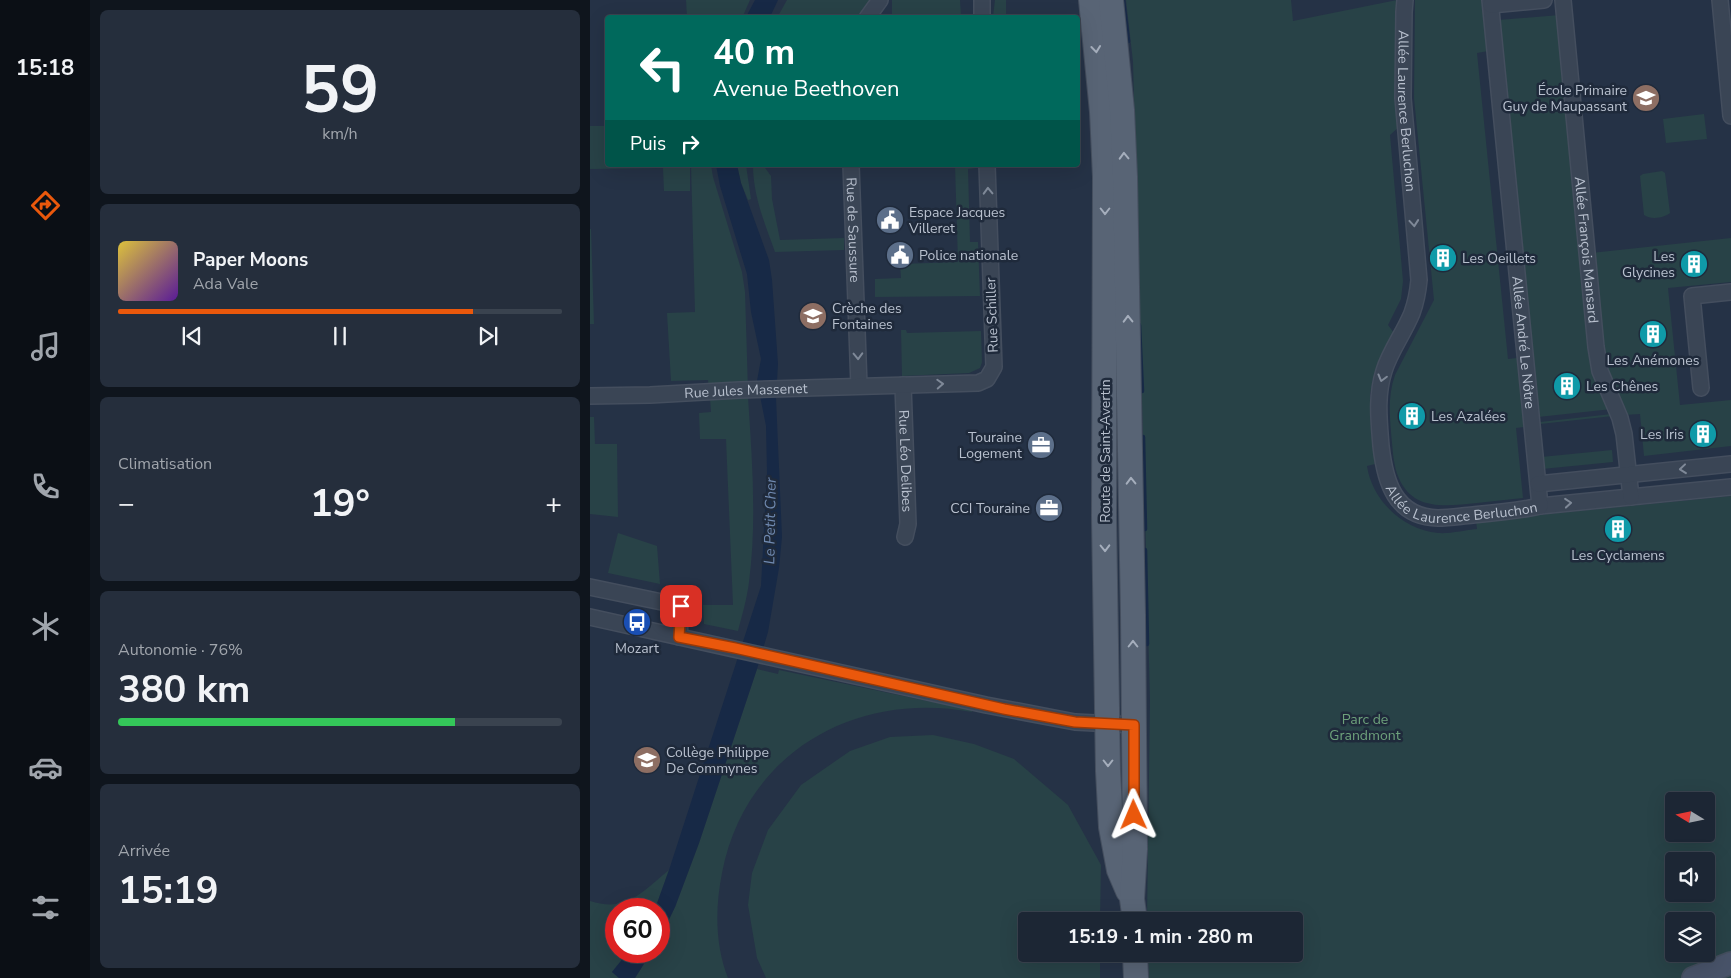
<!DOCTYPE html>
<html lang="fr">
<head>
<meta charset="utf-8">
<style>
  :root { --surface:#1c2634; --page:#252e3c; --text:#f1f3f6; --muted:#a0a5ac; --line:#3a434f; --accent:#ea580c }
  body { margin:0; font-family:"Nunito Sans",sans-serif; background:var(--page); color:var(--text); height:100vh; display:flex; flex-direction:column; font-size:19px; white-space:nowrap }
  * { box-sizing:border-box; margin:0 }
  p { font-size:16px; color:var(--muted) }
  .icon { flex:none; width:28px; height:28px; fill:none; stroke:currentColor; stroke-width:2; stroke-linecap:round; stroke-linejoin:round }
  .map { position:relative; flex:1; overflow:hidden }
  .sheet { display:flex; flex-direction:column; gap:10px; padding:10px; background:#0f151d; width:500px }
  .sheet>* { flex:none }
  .banner { position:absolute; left:15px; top:15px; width:475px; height:152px; border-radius:5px; box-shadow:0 5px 20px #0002,0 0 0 1px var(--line); background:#00695c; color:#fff; overflow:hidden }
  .needle { width:32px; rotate:280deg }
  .buttons { position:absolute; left:1075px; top:792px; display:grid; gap:10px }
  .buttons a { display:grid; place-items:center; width:50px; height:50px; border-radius:5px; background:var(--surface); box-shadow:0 5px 20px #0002,0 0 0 1px var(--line); font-size:25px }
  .speed { position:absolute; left:15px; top:898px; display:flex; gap:10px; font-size:25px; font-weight:700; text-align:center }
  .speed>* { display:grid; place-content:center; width:65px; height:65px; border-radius:50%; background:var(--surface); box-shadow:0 5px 20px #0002,0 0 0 1px var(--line); line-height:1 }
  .speed .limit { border:8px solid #d22; background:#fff; color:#111 }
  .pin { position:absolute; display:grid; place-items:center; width:42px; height:42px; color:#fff; margin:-21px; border-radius:10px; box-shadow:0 2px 8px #0006 }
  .me { position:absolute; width:55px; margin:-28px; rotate:359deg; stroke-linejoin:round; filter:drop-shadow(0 0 4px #0008) }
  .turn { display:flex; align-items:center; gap:18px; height:105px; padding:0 25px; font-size:22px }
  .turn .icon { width:65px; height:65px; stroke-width:2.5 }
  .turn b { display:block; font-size:35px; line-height:42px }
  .then { display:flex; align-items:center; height:48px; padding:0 25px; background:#0003; gap:10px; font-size:19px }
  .big { font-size:38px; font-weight:700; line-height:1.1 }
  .sheet .card { flex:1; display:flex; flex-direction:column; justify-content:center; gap:8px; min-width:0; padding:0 18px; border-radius:8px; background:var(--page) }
  .sheet .dial { align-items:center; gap:0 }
  .dial b { font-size:65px; line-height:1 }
  .song { display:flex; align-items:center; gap:15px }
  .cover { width:60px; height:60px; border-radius:8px; background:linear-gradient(135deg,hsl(50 70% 55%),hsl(270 70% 35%)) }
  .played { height:5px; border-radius:2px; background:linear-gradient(90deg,var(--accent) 80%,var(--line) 80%) }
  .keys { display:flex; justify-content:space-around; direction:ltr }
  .heat { display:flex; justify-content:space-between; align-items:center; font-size:28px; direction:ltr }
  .charge { height:8px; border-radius:4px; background:linear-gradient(90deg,#34c759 76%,var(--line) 0) }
  .trip { position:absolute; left:428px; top:912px; width:285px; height:50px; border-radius:5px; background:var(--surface); box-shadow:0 5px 20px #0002,0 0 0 1px var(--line); font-weight:700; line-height:50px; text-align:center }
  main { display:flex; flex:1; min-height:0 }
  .tab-bar { display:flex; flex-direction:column; width:90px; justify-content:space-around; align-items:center; background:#0b0f15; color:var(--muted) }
  .tab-bar .icon { width:35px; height:35px }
  .tab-bar .on { color:var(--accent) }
  .tab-bar b { font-size:22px; color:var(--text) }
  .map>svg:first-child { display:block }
  .green { fill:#284247; fill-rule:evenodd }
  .water { fill:#172946 }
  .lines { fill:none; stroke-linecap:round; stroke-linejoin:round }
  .stream { stroke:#172946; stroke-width:4.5 }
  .street-casing { stroke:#444e5e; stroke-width:18 }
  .secondary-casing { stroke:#444e5e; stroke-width:24 }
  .primary-casing { stroke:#444e5e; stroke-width:26 }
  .street { stroke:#3a4555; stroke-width:15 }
  .secondary { stroke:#485369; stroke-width:21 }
  .primary { stroke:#586475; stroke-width:24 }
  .oneway { stroke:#a5aebc }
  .oneway2 { stroke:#7f8998 }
  .route-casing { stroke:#983908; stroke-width:12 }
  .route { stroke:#ea580c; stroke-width:9 }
  .labels { text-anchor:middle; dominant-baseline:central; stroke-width:5; stroke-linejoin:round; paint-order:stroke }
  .poi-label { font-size:14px; fill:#b8c0ce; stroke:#1f2a3b; text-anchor:start }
  .street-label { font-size:14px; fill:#b8c0ce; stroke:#1f2a3b }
  .park-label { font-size:14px; fill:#6da17b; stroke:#1f2a3b }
  .water-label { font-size:15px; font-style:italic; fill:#6f89b0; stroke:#1f2a3b }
</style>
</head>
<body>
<main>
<nav class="tab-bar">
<b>15:18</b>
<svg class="icon on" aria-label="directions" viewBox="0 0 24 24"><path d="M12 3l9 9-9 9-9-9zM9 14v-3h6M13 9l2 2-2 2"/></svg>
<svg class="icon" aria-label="music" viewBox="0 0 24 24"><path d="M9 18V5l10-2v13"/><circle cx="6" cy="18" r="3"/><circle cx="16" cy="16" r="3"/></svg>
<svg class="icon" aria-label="phone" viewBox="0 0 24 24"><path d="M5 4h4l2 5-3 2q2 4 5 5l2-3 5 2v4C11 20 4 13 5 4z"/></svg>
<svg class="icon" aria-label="climate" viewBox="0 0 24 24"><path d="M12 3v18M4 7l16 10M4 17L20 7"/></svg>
<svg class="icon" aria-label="car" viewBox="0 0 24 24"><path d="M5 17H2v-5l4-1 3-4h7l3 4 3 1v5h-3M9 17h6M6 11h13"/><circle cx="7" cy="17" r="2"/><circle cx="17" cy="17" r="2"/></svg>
<svg class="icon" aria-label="filters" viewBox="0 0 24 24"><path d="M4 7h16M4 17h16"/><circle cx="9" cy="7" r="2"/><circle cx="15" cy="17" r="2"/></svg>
</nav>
<section class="sheet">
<div class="card dial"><b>59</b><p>km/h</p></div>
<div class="card">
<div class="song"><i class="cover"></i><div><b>Paper Moons</b><p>Ada Vale</p></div></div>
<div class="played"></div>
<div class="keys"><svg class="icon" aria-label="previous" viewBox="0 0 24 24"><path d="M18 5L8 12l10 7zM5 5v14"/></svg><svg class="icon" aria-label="pause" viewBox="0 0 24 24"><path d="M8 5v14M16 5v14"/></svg><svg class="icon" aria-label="next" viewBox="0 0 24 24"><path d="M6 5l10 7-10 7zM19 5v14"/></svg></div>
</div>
<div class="card"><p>Climatisation</p>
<div class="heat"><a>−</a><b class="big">19°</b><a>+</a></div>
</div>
<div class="card"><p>Autonomie · 76%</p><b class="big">380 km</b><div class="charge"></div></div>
<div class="card"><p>Arrivée</p><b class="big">15:19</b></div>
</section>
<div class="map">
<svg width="1141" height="978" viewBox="0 0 1141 978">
  <rect width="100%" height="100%" fill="#253246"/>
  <!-- green -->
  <g class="green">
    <path d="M 96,0 L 160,0 L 152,18 L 97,17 Z"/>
    <path d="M 197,0 L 281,0 L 267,17 L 187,18 Z"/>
    <path d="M 302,0 L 370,0 L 371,16 L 302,17 Z"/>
    <path d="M 405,0 L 416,0 L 416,17 L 403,17 Z"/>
    <path d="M 536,0 L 701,0 L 703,21 L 807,0 L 810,36 L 810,126 L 800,135 L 813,281 L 811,299 L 798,325 L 807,337 L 789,378 L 783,379 L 780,394 L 780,409 L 785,464 L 777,466 C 782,500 813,530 848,533 C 860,534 875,530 887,529 L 886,521 L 1141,496 L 1141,978 L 559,978 L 558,954 L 704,954 L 704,921 L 557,921 L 560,700 L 543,62 ZM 1084,801 L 1116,801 L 1116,834 L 1084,834 ZM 1084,861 L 1116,861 L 1116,894 L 1084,894 ZM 1084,921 L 1116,921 L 1116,954 L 1084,954 Z"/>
    <path d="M 825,0 L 894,0 L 898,51 L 887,53 L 918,359 L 927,358 L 934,427 L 926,428 L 933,498 C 917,500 902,501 887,503 C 857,506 822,512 808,476 C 804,466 803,454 802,443 C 800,419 797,398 805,375 L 844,300 L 824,98 Z"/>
    <path d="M 970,15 L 984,160 L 1022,409 L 948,417 L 908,20 Z"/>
    <path d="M 1114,114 L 1117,139 L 1076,143 L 1073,119 Z"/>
    <path d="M 17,126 L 18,165 L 100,165 L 100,191 L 74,191 L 73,168 L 0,169 L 0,126 Z"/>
    <path d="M 101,165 L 121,165 L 123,177 L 152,272 L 155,292 L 158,390 L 119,390 L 118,380 L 81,381 L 77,313 L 105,312 Z"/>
    <path d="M 147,165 L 156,165 L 161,199 L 158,200 L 151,183 Z"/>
    <path d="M 163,165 L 173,165 L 181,176 L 182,199 L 190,240 L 254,238 L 254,250 L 185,252 C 175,224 163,196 163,165 Z"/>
    <path d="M 365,165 L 386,165 L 386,168 L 378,169 L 380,242 L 388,242 L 390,296 L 285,297 L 285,279 L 311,278 L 310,264 L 368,262 Z"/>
    <path d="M 1072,171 L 1075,173 L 1080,213 C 1074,218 1061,220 1054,215 L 1050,176 L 1053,174 Z"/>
    <path d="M 0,229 L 1,229 L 4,324 L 0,324 Z"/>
    <path d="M 1141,238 L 1141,282 L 1078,288 L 1090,405 L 1141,400 L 1141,446 L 1054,456 L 1050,414 L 1034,415 L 1016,371 L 1001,253 Z"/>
    <path d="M 311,330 L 316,330 L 317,333 L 391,331 L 392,362 L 390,368 L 379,373 L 312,376 Z"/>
    <path d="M 158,397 C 162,459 167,521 159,582 C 157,599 152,615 148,631 L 114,624 L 113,605 L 143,605 L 136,439 L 110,439 L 109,413 L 121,412 L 120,398 Z"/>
    <path d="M 1022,414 L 1023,416 L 950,424 L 950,422 Z"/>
    <path d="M 0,417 L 4,417 L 5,444 L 27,444 L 28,517 L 0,514 Z"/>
    <path d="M 1022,450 L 1023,462 L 952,469 L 951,457 Z"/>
    <path d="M 28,533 L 67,546 L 70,584 L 18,573 Z"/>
    <path d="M 167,669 L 188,674 L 189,670 L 337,701 L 366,704 L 382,708 L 382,712 C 265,690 155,753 132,873 C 125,908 125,945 138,978 L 45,978 L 62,951 L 69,951 L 69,940 L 85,907 L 109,843 Z"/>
    <path d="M 343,735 L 384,744 L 424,759 L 478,805 L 511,865 L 510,921 L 436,921 L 436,954 L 510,954 L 510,978 L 176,978 L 167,958 L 158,905 L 162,873 L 178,830 L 211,785 L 260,751 L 300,737 Z"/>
    <path d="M 79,870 L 65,909 L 26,909 L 26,951 L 39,951 L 22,972 L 29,978 L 0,978 L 0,901 C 37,913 53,891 79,870 Z"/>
  </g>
  <!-- water -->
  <g class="water">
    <path d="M 165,0 L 188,0 L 180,17 L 156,17 Z"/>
    <path d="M 126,165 L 147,165 L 151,183 L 179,260 L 182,280 L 188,364 L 186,398 L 192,537 L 189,568 L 178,632 L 167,669 L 109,843 L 85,907 L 69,940 L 69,909 L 65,909 L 79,870 L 171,586 L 177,472 L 176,426 L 167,381 L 171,359 L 161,312 L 157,274 L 130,186 Z"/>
    <path d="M 39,951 L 62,951 L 45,978 L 29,978 L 22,972 Z"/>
  </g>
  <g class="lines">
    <!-- stream -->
    <g class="stream">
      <path d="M 533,0 L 538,41"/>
      <path d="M 549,325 L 552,391"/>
      <path d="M 553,437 L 555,529"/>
      <path d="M 555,550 L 557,644"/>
    </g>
    <defs>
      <g id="street">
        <path d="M 392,0 L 392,18"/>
        <path id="s1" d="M 815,0 L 814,12 L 813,98 L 829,280 C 828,291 826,302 822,313 C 814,333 800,351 794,371 C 786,396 789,420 791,446 C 795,482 805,517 848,518 C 860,518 871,516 883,515 C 905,513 928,511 950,506 L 1141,487"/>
        <path id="s2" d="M 900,0 L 950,506"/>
        <path id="s3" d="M 973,0 L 1006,347 L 1010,371 L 1030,418 L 1034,434 L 1041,497"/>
        <path d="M 1130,0 L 1141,116"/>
        <path d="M 901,5 L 954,0"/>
        <path d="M 277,18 L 290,0"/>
        <path id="s4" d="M 261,165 L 269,386"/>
        <path id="s5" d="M 313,385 L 318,524 L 315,537"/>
        <path d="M 1111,388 L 1102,296 L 1141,292"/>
        <path id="s6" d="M 0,396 L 60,395 L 150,390 L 388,383 L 397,379 L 404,367 L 397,165"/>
        <path d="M 948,484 L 1141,464"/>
        <path d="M 0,587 L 91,606 L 89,637"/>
        <path d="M 0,617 L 396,705 L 485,722 L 544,725"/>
      </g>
      <path id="secondary" d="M 1103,978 L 1141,963"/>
      <g id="primary">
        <path d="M 501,0 L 512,112 L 515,177 L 514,517 L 518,771 L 521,827 L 529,870 L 538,891"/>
        <path d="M 521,0 L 532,110 L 535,177 L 543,615 L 545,849 L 542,899 L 545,921"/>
        <path d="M 545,954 L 546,978"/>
      </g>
    </defs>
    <!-- street casing -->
    <use href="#street" class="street-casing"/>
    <!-- secondary casing -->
    <use href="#secondary" class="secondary-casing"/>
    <!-- primary casing -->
    <use href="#primary" class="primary-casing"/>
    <!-- street -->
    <use href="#street" class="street"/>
    <!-- secondary -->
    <use href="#secondary" class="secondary"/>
    <!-- primary -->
    <use href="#primary" class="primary"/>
  </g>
  <!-- one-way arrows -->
  <defs><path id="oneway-chevron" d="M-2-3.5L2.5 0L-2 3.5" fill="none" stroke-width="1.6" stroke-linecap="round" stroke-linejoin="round" transform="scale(1.25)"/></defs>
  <g class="oneway">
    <use href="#oneway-chevron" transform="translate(506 49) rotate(84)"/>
    <use href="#oneway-chevron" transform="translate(534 156) rotate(-92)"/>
    <use href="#oneway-chevron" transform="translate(515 211) rotate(90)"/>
    <use href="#oneway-chevron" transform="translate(538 319) rotate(-91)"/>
    <use href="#oneway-chevron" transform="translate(541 481) rotate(-91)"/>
    <use href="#oneway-chevron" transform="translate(515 548) rotate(89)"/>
    <use href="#oneway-chevron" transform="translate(543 644) rotate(-90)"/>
    <use href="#oneway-chevron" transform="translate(518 763) rotate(90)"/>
  </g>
  <g class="oneway2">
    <use href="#oneway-chevron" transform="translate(398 191) rotate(-92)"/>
    <use href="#oneway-chevron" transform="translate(824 223) rotate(85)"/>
    <use href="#oneway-chevron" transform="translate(268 356) rotate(88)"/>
    <use href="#oneway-chevron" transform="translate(792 378) rotate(105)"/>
    <use href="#oneway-chevron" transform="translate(350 384) rotate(-3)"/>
    <use href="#oneway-chevron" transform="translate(1093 469) rotate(174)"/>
    <use href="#oneway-chevron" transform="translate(978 503) rotate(-5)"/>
  </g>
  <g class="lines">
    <defs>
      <path id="route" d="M 91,606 L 89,637 L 145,648 L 414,709 L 485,722 L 544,725 L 544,815"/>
    </defs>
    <!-- route casing -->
    <use href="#route" class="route-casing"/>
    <!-- route -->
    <use href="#route" class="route"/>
  </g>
  <!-- icons -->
  <defs>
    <symbol id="school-disc" viewBox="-11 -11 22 22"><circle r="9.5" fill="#8d6e63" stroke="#1f2a3b"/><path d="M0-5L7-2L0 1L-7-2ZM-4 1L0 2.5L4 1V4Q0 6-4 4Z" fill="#fff"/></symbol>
    <symbol id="civic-disc" viewBox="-11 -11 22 22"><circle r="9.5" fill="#5c6f8a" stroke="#1f2a3b"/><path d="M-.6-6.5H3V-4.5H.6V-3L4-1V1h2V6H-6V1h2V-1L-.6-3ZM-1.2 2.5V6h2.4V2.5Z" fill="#fff"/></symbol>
    <symbol id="building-disc" viewBox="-11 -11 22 22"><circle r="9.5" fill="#0f9aa8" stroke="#1f2a3b"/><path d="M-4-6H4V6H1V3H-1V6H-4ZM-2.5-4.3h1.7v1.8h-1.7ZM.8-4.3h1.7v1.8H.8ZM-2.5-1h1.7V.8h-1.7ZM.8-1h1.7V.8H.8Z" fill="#fff"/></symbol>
    <symbol id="office-disc" viewBox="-11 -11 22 22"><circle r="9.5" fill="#5c6f8a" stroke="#1f2a3b"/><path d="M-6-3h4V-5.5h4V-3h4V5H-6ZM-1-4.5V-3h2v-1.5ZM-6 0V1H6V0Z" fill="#fff"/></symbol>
    <symbol id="bus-disc" viewBox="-11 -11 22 22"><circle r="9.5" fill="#1a4fb4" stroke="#1f2a3b"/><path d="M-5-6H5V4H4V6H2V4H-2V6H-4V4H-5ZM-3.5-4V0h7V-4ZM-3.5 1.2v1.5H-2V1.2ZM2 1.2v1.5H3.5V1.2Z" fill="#fff"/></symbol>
  </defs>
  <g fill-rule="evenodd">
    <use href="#school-disc" x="1040" y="82" width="32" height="32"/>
    <use href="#civic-disc" x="284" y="204" width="32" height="32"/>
    <use href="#civic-disc" x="294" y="239" width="32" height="32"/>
    <use href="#building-disc" x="837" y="242" width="32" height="32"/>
    <use href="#building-disc" x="1088" y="248" width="32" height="32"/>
    <use href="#school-disc" x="207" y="300" width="32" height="32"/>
    <use href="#building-disc" x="1047" y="318" width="32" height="32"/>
    <use href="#building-disc" x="961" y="370" width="32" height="32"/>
    <use href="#building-disc" x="806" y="400" width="32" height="32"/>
    <use href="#building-disc" x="1097" y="418" width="32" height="32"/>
    <use href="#office-disc" x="435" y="429" width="32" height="32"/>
    <use href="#office-disc" x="443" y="492" width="32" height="32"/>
    <use href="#building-disc" x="1012" y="513" width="32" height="32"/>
    <use href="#bus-disc" x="31" y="606" width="32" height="32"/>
    <use href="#school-disc" x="41" y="744" width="32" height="32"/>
  </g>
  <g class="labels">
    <!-- poi labels -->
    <g class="poi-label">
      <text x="1037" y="90" text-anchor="end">École Primaire<tspan x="1037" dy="16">Guy de Maupassant</tspan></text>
      <text x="319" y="212">Espace Jacques<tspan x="319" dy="16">Villeret</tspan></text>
      <text x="329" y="255">Police nationale</text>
      <text x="1085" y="256" text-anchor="end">Les<tspan x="1085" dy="16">Glycines</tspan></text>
      <text x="872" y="258">Les Oeillets</text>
      <text x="242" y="308">Crèche des<tspan x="242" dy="16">Fontaines</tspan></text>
      <text x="1063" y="360" text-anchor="middle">Les Anémones</text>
      <text x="996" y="386">Les Chênes</text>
      <text x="841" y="416">Les Azalées</text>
      <text x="1094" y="434" text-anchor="end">Les Iris</text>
      <text x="432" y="437" text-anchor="end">Touraine<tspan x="432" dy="16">Logement</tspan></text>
      <text x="440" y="508" text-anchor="end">CCI Touraine</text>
      <text x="1028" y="555" text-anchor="middle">Les Cyclamens</text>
      <text x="47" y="648" text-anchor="middle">Mozart</text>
      <text x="76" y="752">Collège Philippe<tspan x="76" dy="16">De Commynes</tspan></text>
    </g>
    <!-- street labels -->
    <g class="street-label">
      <text stroke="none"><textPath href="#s1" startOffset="111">Allée Laurence Berluchon</textPath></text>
      <text stroke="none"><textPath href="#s4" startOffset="65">Rue de Saussure</textPath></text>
      <text stroke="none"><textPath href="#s3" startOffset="251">Allée François Mansard</textPath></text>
      <text transform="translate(402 315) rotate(-92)">Rue Schiller</text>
      <text stroke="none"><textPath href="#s2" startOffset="344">Allée André Le Nôtre</textPath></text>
      <text stroke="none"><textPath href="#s6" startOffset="156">Rue Jules Massenet</textPath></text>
      <text transform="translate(515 451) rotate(-90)">Route de Saint-Avertin</text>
      <text stroke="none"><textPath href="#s5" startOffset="76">Rue Léo Delibes</textPath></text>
      <text stroke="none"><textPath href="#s1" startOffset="576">Allée Laurence Berluchon</textPath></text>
    </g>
    <!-- park labels -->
    <g class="park-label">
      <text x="775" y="719">Parc de<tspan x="775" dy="16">Grandmont</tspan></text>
    </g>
    <!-- water labels -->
    <g class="water-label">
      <text transform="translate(180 521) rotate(-89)">Le Petit Cher</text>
    </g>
  </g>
</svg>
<div class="buttons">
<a><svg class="needle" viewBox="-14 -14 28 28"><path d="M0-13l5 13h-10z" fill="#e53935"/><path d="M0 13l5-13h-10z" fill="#a0a5ac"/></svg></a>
<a><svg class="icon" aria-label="sound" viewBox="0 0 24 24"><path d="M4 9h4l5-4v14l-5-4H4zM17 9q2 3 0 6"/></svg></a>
<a><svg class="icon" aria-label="layers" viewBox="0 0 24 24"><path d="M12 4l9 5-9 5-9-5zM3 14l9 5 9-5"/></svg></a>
</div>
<div class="speed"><div class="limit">60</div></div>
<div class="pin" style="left:91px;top:606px;background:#d93025"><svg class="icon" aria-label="arrive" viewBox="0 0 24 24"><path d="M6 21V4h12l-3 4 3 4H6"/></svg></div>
<svg class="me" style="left:544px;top:815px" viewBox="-20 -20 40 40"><path d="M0-17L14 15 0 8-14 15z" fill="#ea580c" stroke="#fff" stroke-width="4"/></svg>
<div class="trip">15:19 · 1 min · 280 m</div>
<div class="banner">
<div class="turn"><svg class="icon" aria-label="left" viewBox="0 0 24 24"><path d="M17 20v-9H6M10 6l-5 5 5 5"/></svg><div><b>40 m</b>Avenue Beethoven</div></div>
<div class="then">Puis<svg class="icon" aria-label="right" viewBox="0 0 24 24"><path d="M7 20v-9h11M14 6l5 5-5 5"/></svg></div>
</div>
</div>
</main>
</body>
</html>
